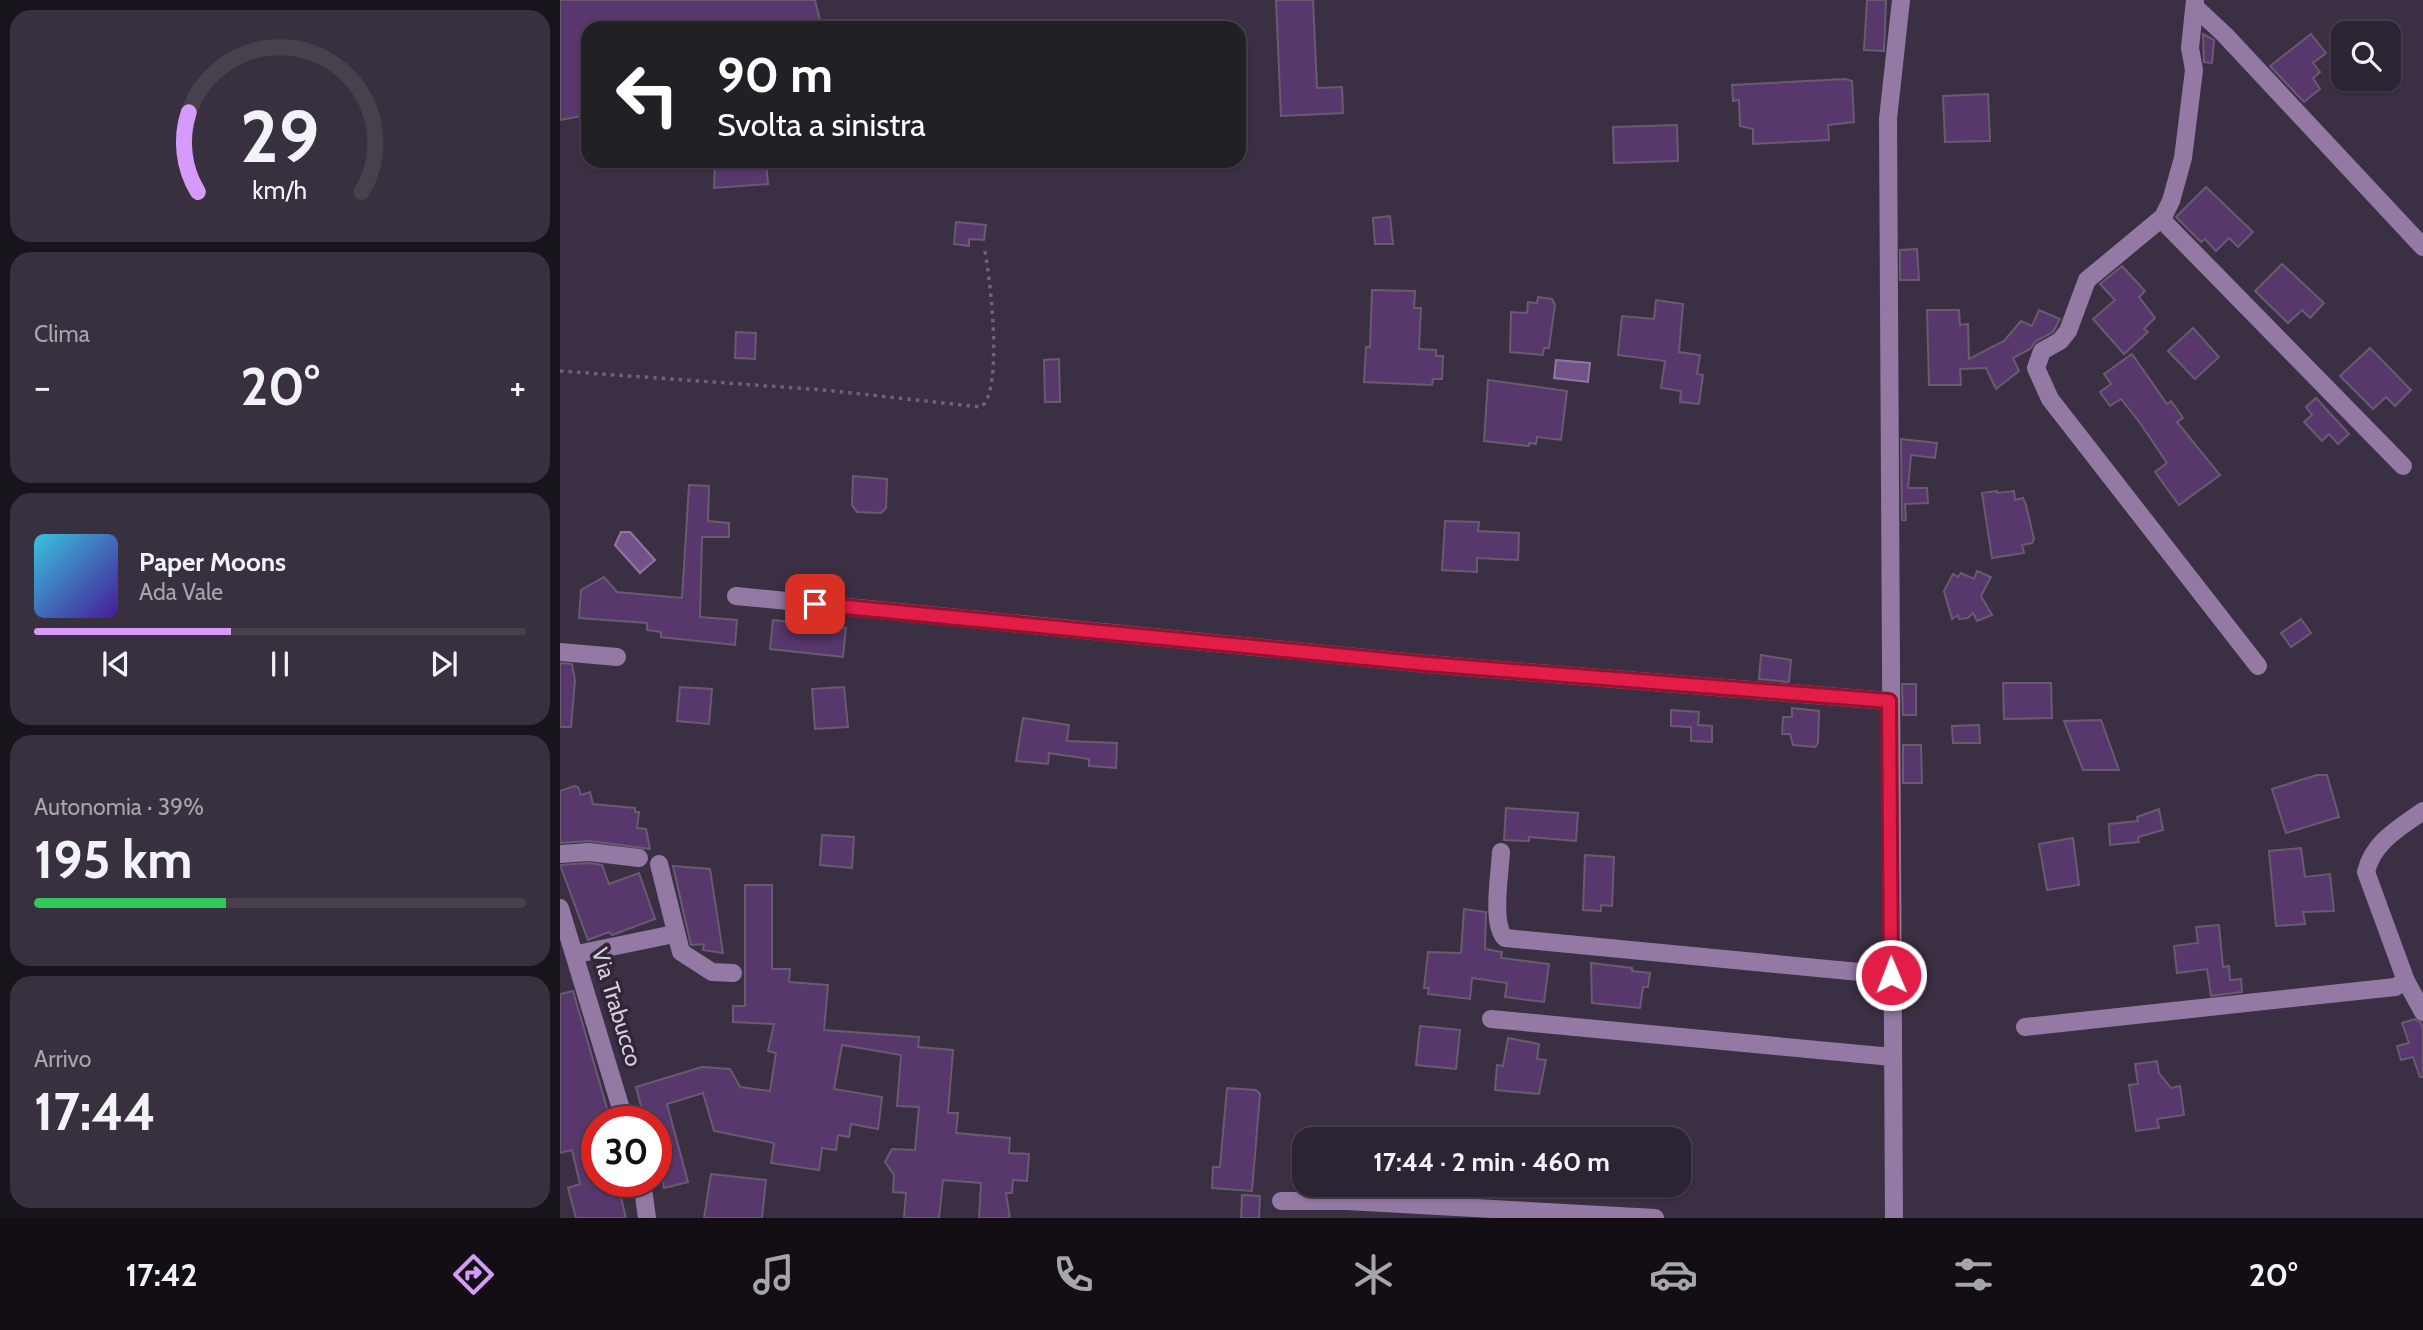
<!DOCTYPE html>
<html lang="it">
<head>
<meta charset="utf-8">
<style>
  :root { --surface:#2c2432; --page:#38303e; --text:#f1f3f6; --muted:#a6a4ac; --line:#48414d; --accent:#d69bfa }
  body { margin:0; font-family:Cabin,sans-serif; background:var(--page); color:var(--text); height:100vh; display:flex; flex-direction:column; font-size:26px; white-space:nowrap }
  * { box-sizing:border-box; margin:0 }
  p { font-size:23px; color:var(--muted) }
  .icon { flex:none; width:38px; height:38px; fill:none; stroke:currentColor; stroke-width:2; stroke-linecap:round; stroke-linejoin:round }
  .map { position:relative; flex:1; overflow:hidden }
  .panel { display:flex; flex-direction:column; gap:10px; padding:10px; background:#18141c; width:560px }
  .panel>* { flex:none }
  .banner { position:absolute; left:21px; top:21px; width:665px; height:147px; border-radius:21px; box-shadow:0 2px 5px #0004,0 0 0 2px var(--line); background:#202124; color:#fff; overflow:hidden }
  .fabs { position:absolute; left:1771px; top:21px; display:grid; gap:14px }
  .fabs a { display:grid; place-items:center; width:70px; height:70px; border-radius:14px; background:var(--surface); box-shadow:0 2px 5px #0004,0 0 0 2px var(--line); font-size:35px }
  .speed { position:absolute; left:21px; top:1106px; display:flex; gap:14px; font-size:35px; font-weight:700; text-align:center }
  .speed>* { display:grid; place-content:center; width:91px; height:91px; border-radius:50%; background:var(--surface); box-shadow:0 2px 5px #0004,0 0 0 2px var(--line); line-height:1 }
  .speed .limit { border:10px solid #d22; background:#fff; color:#111 }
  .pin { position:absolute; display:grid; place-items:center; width:60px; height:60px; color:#fff; margin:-30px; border-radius:14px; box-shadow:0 4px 10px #0006 }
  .me { position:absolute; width:77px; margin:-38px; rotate:359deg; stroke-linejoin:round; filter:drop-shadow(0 0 5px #0008) }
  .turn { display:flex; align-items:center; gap:24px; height:147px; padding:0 21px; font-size:32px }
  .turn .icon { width:91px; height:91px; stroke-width:2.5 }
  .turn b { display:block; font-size:49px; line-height:60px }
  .big { font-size:52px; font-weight:700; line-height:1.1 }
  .panel .widget { flex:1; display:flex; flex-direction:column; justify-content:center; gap:10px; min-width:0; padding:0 24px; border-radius:21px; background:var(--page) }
  .panel .dial { align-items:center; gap:0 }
  .dial svg { height:182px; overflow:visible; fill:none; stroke:var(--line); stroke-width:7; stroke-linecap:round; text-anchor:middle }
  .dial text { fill:var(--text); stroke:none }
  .song { display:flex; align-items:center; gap:21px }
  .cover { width:84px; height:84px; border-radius:10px; background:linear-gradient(135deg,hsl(190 70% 55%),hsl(260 70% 35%)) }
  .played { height:7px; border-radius:4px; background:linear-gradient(90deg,var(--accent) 40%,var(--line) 40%) }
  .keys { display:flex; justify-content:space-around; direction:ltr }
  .heat { display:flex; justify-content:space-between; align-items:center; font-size:38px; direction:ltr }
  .charge { height:10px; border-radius:5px; background:linear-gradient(90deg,#34c759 39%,var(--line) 0) }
  .trip { position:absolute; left:732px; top:1127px; width:399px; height:70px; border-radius:21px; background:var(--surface); box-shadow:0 2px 5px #0004,0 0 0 2px var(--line); font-weight:700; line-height:70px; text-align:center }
  .dock { display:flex; height:112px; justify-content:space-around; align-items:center; background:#120e14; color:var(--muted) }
  .dock .icon { width:49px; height:49px }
  .dock .active { color:var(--accent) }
  .dock b { font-size:32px; color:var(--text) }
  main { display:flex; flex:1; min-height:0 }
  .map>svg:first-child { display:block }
  .water { fill:#735189; stroke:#9177a2; stroke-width:2 }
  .building { fill:#58376c; stroke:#685b70; stroke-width:2 }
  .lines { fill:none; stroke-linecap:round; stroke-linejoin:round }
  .path { stroke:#6d6474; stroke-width:3.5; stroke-dasharray:3.5 5; stroke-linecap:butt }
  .minor { stroke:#9379a4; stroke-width:18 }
  .route-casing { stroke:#92132f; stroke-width:18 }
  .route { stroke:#e11d48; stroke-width:12 }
  .labels { text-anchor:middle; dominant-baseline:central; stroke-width:7; stroke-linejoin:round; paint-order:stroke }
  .street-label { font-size:23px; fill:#d7d0dc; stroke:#312638 }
</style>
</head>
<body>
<main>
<section class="panel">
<div class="widget dial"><svg viewBox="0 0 100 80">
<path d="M14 69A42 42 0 1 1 86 69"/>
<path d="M14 69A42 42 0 0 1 10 34" stroke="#d69bfa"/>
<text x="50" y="56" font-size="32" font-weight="700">29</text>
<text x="50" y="72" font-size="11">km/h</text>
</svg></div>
<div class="widget"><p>Clima</p>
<div class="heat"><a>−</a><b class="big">20°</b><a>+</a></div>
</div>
<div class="widget">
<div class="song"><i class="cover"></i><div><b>Paper Moons</b><p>Ada Vale</p></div></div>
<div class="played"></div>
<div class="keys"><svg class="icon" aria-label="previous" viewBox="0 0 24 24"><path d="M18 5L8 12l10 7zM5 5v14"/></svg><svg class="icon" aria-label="pause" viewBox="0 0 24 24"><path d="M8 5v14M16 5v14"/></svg><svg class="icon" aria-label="next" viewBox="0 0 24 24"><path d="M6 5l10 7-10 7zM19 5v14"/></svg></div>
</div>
<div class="widget"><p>Autonomia · 39%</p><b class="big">195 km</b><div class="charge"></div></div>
<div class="widget"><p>Arrivo</p><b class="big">17:44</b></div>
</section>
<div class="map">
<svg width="1863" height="1218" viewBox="0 0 1863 1218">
  <rect width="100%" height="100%" fill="#3b3043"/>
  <!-- water -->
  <g class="water">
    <path d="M 996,360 L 1030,363 L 1028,382 L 994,378 Z"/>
    <path d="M 61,532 L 70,532 L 95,560 L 80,573 L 55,545 Z"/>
  </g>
  <!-- building -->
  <g class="building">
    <path d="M 0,0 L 255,0 L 262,28 L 28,28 L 28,115 L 0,120 Z"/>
    <path d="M 716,0 L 753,0 L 757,88 L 782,87 L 783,113 L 721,116 Z"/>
    <path d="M 1307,0 L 1326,0 L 1324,51 L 1304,50 Z"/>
    <path d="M 1643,34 L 1654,40 L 1652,63 L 1644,62 Z"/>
    <path d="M 1751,34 L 1766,53 L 1753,63 L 1760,72 L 1753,78 L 1760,89 L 1744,102 L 1710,66 Z"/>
    <path d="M 1285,79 L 1292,81 L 1294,122 L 1268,125 L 1269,140 L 1193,144 L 1193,129 L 1180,126 L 1179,100 L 1173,101 L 1172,85 Z"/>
    <path d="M 1428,94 L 1430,141 L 1385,142 L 1383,96 Z"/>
    <path d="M 1117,125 L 1118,161 L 1054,163 L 1053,127 Z"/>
    <path d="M 155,161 L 206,161 L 208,184 L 154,188 Z"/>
    <path d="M 1646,187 L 1693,232 L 1678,247 L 1669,238 L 1656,251 L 1645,239 L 1641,242 L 1616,217 Z"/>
    <path d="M 830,216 L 833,244 L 815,244 L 813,218 Z"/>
    <path d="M 396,222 L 426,225 L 424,240 L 409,239 L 409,246 L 394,244 Z"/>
    <path d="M 1357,249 L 1359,280 L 1340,280 L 1340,250 Z"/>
    <path d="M 1722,264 L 1764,303 L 1750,318 L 1742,310 L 1728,323 L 1695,291 Z"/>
    <path d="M 1562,266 L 1585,291 L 1579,297 L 1595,318 L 1584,329 L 1588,332 L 1564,354 L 1533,319 L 1555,300 L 1540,284 Z"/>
    <path d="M 812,290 L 855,291 L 854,308 L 861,308 L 859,349 L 876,350 L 876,356 L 883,356 L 882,379 L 873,379 L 872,385 L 804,382 L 806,347 L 810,347 Z"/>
    <path d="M 978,297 L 992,299 L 995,305 L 989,348 L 984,348 L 983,355 L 950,352 L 951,312 L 967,313 L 968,302 L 977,303 Z"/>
    <path d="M 1096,300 L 1123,304 L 1119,352 L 1140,355 L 1137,374 L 1143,375 L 1139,404 L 1120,402 L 1121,391 L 1101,388 L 1105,361 L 1058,355 L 1062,316 L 1094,319 Z"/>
    <path d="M 1367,310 L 1399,310 L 1400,325 L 1408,324 L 1409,359 L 1444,341 L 1461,321 L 1472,326 L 1479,310 L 1500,319 L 1493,332 L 1476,341 L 1470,349 L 1453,358 L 1459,371 L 1436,389 L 1426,368 L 1400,369 L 1401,385 L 1369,385 Z"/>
    <path d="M 1633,328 L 1659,357 L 1635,379 L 1608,351 Z"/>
    <path d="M 176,332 L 196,333 L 195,359 L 175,358 Z"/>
    <path d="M 1810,348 L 1851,390 L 1835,406 L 1826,397 L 1813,409 L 1780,376 Z"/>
    <path d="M 1572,354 L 1607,404 L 1611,401 L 1623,418 L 1617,422 L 1660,475 L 1619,505 L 1595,472 L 1607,463 L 1580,423 L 1561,399 L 1550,406 L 1540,392 L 1551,384 L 1544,374 Z"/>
    <path d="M 499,359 L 500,402 L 485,402 L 484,360 Z"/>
    <path d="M 928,380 L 1007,391 L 1001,440 L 977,437 L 976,444 L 969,443 L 969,446 L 924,441 Z"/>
    <path d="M 1756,398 L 1789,434 L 1778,444 L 1769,434 L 1762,441 L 1744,422 L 1752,415 L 1746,407 Z"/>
    <path d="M 1341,439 L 1377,443 L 1375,458 L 1351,455 L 1348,488 L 1367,488 L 1368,503 L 1345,504 L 1346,520 L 1342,520 Z"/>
    <path d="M 293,476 L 327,479 L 326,508 L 321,513 L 297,512 L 292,505 Z"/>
    <path d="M 129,485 L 149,486 L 148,521 L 169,523 L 169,537 L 142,537 L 140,617 L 177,620 L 175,645 L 101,637 L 101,632 L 87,630 L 87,623 L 19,618 L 21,590 L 44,577 L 57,592 L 122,598 Z"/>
    <path d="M 1437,491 L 1437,493 L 1454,491 L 1455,500 L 1463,498 L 1466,505 L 1474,539 L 1472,543 L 1462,545 L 1464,553 L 1432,558 L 1422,493 Z"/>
    <path d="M 885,521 L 919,522 L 918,531 L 959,533 L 958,560 L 917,558 L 917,572 L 882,570 Z"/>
    <path d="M 1417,571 L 1431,577 L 1421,596 L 1432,615 L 1417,621 L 1413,613 L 1408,618 L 1399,619 L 1398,615 L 1392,619 L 1384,591 L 1393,574 L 1398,577 L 1401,573 L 1414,579 Z"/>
    <path d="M 1741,619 L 1751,633 L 1731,647 L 1721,633 Z"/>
    <path d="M 213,620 L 286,628 L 283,657 L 210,649 Z"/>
    <path d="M 1201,655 L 1231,660 L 1229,682 L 1199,679 Z"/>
    <path d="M 0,663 L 12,664 L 15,680 L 11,727 L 0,727 Z"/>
    <path d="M 1443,683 L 1491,683 L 1492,718 L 1444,719 Z"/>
    <path d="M 1342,684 L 1356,684 L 1356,715 L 1343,715 Z"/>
    <path d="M 120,687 L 152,689 L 149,724 L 117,721 Z"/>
    <path d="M 284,687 L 288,727 L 255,729 L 252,689 Z"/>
    <path d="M 1232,708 L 1259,711 L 1258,743 L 1255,747 L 1233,745 L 1230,734 L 1222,734 L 1223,717 L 1232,717 Z"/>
    <path d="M 1111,710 L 1139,712 L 1138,725 L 1152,726 L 1152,742 L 1131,741 L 1131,727 L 1111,726 Z"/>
    <path d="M 463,718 L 509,725 L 507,741 L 557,743 L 556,768 L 529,766 L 529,759 L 489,753 L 488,764 L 456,761 Z"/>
    <path d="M 1541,720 L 1559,770 L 1523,770 L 1504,721 Z"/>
    <path d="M 1419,725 L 1420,743 L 1393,743 L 1392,726 Z"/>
    <path d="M 1343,745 L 1361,745 L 1362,783 L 1343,783 Z"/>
    <path d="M 1757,775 L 1767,775 L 1779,817 L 1726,833 L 1712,789 Z"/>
    <path d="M 14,786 L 18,787 L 21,795 L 30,792 L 33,804 L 75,808 L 75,812 L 79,812 L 77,828 L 86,829 L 90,849 L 30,841 L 0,843 L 0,791 Z"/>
    <path d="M 946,808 L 1018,813 L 1016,841 L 969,837 L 969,841 L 944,840 Z"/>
    <path d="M 1599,809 L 1603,830 L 1578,837 L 1579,842 L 1550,845 L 1549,824 L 1578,821 L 1577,817 Z"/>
    <path d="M 262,835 L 294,837 L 292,868 L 260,865 Z"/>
    <path d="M 1513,838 L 1519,885 L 1487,890 L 1479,844 Z"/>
    <path d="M 1741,848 L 1745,877 L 1770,874 L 1774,911 L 1743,912 L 1745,924 L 1716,926 L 1709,851 Z"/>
    <path d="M 1025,855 L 1054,857 L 1052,906 L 1041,905 L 1041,911 L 1023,910 Z"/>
    <path d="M 29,863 L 42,865 L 49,884 L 79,873 L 95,919 L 52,935 L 49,932 L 28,940 L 0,865 Z"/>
    <path d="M 113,866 L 150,869 L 163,953 L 143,950 L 144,944 L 131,945 Z"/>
    <path d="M 185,885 L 212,885 L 212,969 L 230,969 L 229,982 L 268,985 L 264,1030 L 359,1037 L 358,1047 L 393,1050 L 388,1113 L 398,1113 L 396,1133 L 450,1138 L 449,1153 L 469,1154 L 467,1181 L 453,1180 L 452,1193 L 446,1193 L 450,1218 L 419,1218 L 421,1183 L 383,1180 L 379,1218 L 344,1218 L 346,1193 L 333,1192 L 334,1175 L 325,1162 L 332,1149 L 355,1150 L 359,1107 L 337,1106 L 341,1055 L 282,1045 L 274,1089 L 322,1097 L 318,1129 L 291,1124 L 289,1137 L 278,1135 L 276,1150 L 262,1148 L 259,1170 L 211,1163 L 214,1143 L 154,1131 L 143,1093 L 107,1104 L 128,1182 L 104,1188 L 103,1181 L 96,1183 L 96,1118 L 85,1121 L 76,1087 L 142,1067 L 170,1069 L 180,1087 L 210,1091 L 216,1053 L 208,1051 L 214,1024 L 173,1022 L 173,1006 L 185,1006 Z"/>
    <path d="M 904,909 L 926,912 L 925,949 L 942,952 L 941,958 L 989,964 L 984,1002 L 945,997 L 947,983 L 912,978 L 910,999 L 868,994 L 869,988 L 864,988 L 868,952 L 901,953 Z"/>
    <path d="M 1659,925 L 1663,967 L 1669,966 L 1670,980 L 1681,979 L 1682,992 L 1651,996 L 1647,969 L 1617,973 L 1614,946 L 1638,943 L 1636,927 Z"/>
    <path d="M 1031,963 L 1072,968 L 1072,971 L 1090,973 L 1088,987 L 1083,987 L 1080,1008 L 1032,1003 Z"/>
    <path d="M 13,991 L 51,1122 L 37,1122 L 37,1181 L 57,1181 L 66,1218 L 16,1218 L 8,1188 L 20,1184 L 12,1150 L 0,1153 L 0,994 Z"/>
    <path d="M 1855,1019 L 1861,1023 L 1863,1030 L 1863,1077 L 1860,1077 L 1853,1057 L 1841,1060 L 1837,1046 L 1849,1043 L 1842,1023 Z"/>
    <path d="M 860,1026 L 900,1030 L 896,1069 L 856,1065 Z"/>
    <path d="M 948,1038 L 979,1044 L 977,1059 L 986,1060 L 979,1094 L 935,1090 L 937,1065 L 943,1066 Z"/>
    <path d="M 1597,1061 L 1599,1073 L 1611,1088 L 1620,1086 L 1624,1115 L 1597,1119 L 1599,1128 L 1576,1131 L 1569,1085 L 1578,1084 L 1575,1064 Z"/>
    <path d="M 667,1088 L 696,1090 L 700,1094 L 692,1191 L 652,1188 L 653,1167 L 660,1167 Z"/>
    <path d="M 151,1174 L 206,1180 L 202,1218 L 144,1218 Z"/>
    <path d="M 682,1195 L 700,1196 L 699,1218 L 681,1218 Z"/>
  </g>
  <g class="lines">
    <!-- path -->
    <path class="path" d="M 0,371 L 264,390 L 421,407 C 444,390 430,274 424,247"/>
    <!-- minor -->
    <g class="minor">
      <path d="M 1635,0 L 1630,48 L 1634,70 L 1623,158 L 1611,201 L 1603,217 L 1527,280 L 1508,331 L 1500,341 L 1482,351 L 1476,368 L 1490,399 L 1698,666"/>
      <path d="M 1635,7 L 1665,35 L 1863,247"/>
      <path d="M 1601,219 L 1843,466"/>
      <path d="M 176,596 L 867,664 L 1329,701"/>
      <path d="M 0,652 L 57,657"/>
      <path d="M 1863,811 C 1839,828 1813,842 1806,872 L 1846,981 L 1863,1012"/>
      <path d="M 941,852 C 940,873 931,924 945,938 L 1331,975"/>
      <path d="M 0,854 L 29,852 L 79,858"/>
      <path d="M 99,864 L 121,952 L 152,972 L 173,973"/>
      <path d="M 0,908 L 65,1122"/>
      <path d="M 17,954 L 114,934"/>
      <path d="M 931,1019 L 1332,1057"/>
      <path d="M 1465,1027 L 1835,987 L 1846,981"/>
      <path d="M 82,1181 L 87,1218"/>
      <path d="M 721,1201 L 787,1201 L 1095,1218"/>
      <path d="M 1334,1218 L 1328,119 L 1341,0"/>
    </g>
  </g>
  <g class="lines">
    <defs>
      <path id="route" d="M 255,604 L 867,664 L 1329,701 L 1331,975"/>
    </defs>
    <!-- route casing -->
    <use href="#route" class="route-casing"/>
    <!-- route -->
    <use href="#route" class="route"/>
  </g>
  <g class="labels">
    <!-- street labels -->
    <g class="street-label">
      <text transform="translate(57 1007) rotate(73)">Via Trabucco</text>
    </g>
  </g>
</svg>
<div class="fabs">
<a><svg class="icon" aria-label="search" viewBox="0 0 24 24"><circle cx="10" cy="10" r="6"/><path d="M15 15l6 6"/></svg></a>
</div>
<div class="speed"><div class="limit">30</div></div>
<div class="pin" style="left:255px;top:604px;background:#d93025"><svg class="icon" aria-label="arrive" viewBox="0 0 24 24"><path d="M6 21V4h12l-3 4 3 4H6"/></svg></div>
<svg class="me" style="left:1331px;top:975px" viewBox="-20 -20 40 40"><circle r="17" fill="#e11d48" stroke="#fff" stroke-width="3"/><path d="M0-11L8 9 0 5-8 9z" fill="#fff"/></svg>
<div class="trip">17:44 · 2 min · 460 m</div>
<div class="banner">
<div class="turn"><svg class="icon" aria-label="left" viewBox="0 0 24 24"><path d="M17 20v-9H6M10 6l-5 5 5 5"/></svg><div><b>90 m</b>Svolta a sinistra</div></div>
</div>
</div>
</main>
<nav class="dock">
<b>17:42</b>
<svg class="icon active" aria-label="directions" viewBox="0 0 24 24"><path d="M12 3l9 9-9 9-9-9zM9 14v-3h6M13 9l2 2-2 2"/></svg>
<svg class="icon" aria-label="music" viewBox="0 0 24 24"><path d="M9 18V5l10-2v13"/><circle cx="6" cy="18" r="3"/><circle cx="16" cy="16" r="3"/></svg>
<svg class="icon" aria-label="phone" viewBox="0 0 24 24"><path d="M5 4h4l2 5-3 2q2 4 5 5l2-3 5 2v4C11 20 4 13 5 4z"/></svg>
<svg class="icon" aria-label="climate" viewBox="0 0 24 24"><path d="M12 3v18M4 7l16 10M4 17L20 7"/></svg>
<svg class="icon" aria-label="car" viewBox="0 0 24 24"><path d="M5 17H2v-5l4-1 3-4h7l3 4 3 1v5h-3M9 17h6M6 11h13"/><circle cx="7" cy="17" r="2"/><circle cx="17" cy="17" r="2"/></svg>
<svg class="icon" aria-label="filters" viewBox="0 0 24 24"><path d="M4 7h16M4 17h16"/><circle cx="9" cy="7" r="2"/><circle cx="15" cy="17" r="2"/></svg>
<b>20°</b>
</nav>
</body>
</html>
